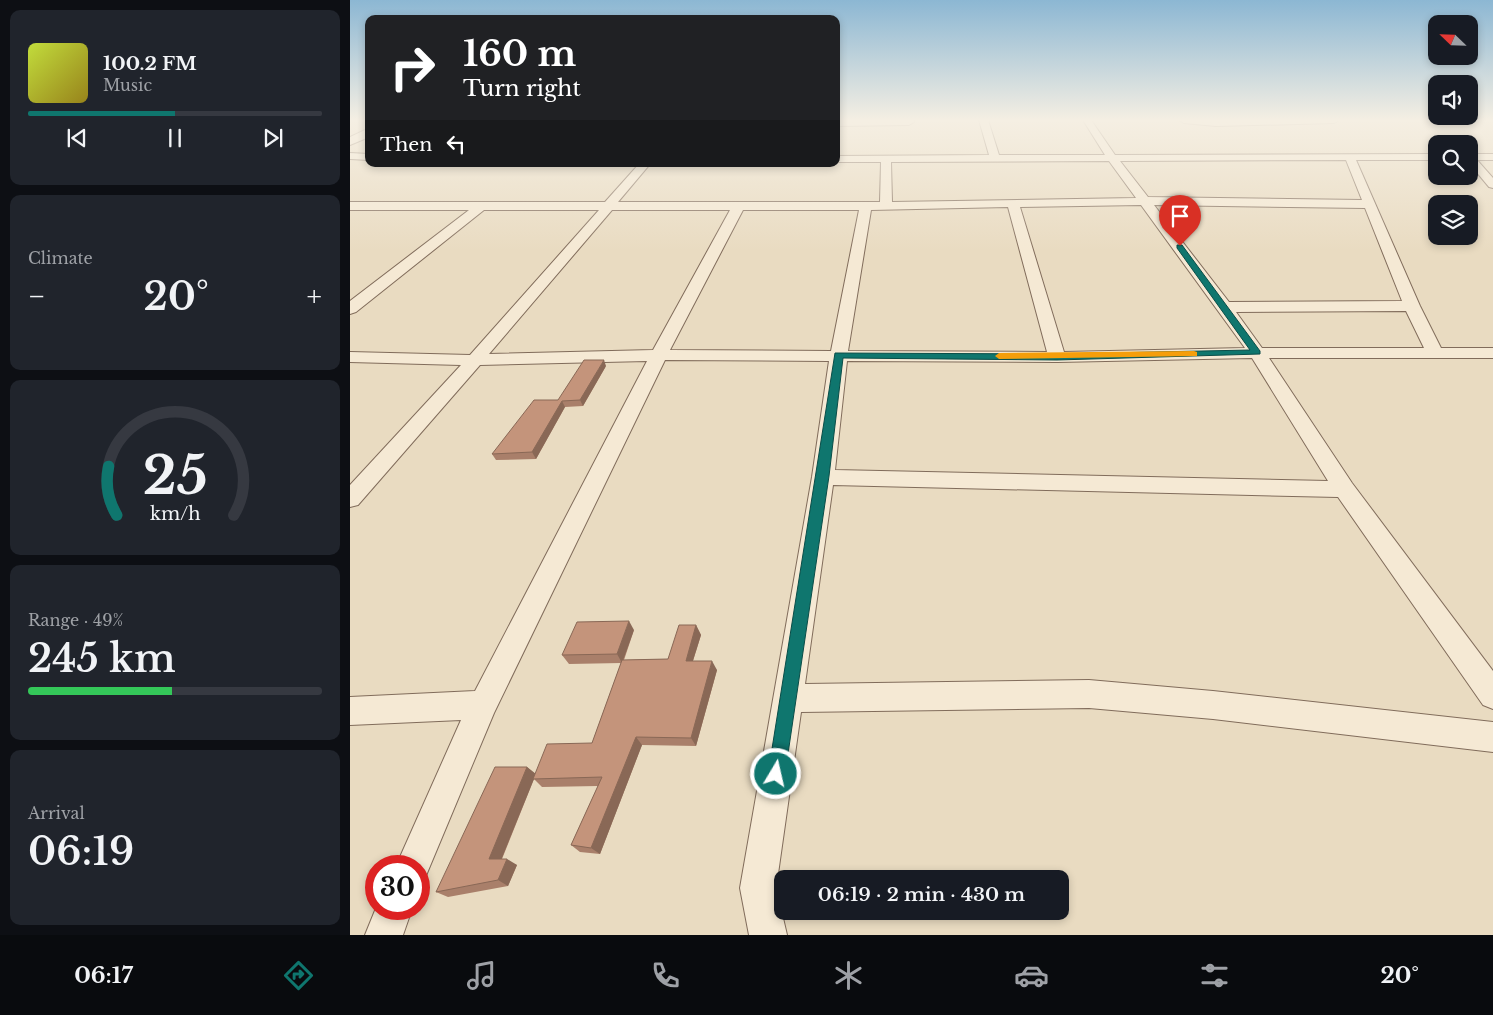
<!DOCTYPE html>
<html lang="en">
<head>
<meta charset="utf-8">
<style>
  :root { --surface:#171b24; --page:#20242c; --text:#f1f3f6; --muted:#9ea1a6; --line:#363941; --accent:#0f766e }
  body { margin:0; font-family:"Libre Baskerville",serif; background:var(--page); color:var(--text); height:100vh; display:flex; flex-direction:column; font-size:19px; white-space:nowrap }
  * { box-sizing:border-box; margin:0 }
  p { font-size:16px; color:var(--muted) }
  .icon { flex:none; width:28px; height:28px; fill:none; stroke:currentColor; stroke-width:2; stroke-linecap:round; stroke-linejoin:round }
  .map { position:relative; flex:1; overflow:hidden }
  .panel { display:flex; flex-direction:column; gap:10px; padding:10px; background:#0d0f14; width:350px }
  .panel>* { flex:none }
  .guide { position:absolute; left:15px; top:15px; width:475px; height:152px; border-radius:10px; box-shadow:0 2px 8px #0003; background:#202124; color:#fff; overflow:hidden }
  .needle { width:32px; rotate:293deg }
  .tools { position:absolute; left:1078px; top:15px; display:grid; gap:10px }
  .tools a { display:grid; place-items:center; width:50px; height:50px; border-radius:10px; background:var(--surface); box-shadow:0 2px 8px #0003; font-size:25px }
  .speed { position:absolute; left:15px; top:855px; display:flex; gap:10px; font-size:25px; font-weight:700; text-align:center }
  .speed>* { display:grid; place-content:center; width:65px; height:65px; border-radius:50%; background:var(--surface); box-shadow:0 2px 8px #0003; line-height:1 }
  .speed .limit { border:8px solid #d22; background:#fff; color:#111 }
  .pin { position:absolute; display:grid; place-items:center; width:42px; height:42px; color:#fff; margin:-51px -21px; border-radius:50% 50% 50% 0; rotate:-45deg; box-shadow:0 0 5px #0007 }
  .pin .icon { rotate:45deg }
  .me { position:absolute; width:55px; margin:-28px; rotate:9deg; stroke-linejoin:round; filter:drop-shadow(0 0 4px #0008) }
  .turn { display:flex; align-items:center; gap:18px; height:105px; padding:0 15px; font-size:22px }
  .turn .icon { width:65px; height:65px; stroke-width:2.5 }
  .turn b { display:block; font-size:35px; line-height:42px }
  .then { display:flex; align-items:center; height:48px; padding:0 15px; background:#0003; gap:10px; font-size:19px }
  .big { font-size:38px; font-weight:600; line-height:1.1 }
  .panel .widget { flex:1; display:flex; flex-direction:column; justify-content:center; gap:8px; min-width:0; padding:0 18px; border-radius:10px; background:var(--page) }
  .panel .dial { align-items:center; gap:0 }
  .dial svg { height:130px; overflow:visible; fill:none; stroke:var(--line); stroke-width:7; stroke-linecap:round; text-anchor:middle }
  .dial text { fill:var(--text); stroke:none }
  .song { display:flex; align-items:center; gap:15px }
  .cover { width:60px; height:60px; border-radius:8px; background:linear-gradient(135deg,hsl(70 70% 55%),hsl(50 70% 35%)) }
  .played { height:5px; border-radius:2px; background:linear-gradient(90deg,var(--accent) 50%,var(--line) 50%) }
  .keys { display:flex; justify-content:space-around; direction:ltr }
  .heat { display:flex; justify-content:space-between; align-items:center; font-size:28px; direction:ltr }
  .charge { height:8px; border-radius:4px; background:linear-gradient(90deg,#34c759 49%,var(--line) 0) }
  .trip { position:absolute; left:424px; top:870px; width:295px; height:50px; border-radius:10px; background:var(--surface); box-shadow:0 2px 8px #0003; font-weight:600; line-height:50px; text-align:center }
  .tab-bar { display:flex; height:80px; justify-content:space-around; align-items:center; background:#090b0e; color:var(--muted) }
  .tab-bar .icon { width:35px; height:35px }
  .tab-bar .active { color:var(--accent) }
  .tab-bar b { font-size:22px; color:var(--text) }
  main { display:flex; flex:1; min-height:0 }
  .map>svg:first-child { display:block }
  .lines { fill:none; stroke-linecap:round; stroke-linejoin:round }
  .minor-casing { stroke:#816c5b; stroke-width:2 }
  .tertiary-casing { stroke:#816c5b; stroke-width:2 }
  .minor { fill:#f5e9d4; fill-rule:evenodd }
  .tertiary { fill:#f5e9d4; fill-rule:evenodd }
  .wall { fill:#a97f6a }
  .shaded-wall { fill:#896856 }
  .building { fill:#c4947b; stroke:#896856 }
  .route { fill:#0f766e; stroke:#0a4d48 }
  .slow { fill:#f59e0b }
</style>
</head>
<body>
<main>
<section class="panel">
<div class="widget">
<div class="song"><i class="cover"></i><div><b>100.2 FM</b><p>Music</p></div></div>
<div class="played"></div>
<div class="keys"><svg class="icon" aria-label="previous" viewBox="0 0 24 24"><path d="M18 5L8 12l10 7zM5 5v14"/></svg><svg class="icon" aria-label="pause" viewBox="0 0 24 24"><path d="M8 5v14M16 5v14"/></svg><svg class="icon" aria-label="next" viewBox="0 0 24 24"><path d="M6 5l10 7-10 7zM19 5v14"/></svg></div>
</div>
<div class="widget"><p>Climate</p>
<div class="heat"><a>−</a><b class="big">20°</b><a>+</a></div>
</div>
<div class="widget dial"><svg viewBox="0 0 100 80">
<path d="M14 69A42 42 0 1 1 86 69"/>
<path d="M14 69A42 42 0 0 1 9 39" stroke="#0f766e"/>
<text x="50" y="56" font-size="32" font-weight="700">25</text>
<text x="50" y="72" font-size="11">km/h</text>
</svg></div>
<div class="widget"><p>Range · 49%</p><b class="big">245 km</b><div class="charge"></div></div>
<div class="widget"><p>Arrival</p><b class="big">06:19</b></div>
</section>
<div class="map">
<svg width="1143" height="935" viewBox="0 0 1143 935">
  <rect width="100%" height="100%" fill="#e9dbc1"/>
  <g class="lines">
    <defs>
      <g id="minor">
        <path d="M 486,120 L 563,120 L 564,122 L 559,125 L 486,126 Z"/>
        <path d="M 629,120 L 638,120 L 649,155 L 755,155 L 733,120 L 741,120 L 765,155 L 1086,154 L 1086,160 L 1006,160 L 1070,306 L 1091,348 L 1143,348 L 1143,358 L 919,358 L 1002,483 L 1143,671 L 1143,709 L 1133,705 L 988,497 L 483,485 L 455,684 L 739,680 L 863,691 L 1143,722 L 1143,752 L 863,719 L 739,708 L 451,712 L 426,888 L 437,935 L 399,935 L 390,888 L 462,477 L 479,361 L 315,360 L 144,713 L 75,878 L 69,881 L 69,866 L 46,866 L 111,720 L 0,725 L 0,697 L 125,691 L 297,361 L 130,365 L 8,505 L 0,507 L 0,485 L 111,365 L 0,362 L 0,352 L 120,355 L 249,210 L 134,210 L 6,312 L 0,314 L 0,301 L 119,210 L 0,210 L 0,202 L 255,202 L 289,164 L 300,164 L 268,202 L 530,202 L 531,162 L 486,162 L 486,156 L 639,155 ZM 996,160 L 1012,200 L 798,197 L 770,161 ZM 759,161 L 786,198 L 542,202 L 541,162 ZM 791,205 L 895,348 L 714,352 L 670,207 ZM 804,205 L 1015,208 L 1052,301 L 879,302 ZM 658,207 L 697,352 L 498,351 L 521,210 ZM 262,210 L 380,210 L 303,350 L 139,354 ZM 393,210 L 509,210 L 481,351 L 320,350 ZM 1056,311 L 1074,348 L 912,348 L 886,312 ZM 902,358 L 978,481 L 485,470 L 497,361 L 707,362 Z"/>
        <path d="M 829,120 L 989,120 L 984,123 L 866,126 L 834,123 Z"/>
        <path d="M 0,153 L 19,154 L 19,160 L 0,159 Z"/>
        <path d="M 1119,154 L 1143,154 L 1143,160 L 1127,160 L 1143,178 L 1143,188 L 1139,187 L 1119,163 Z"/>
        <path d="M 26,908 L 62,909 L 53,935 L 15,935 Z"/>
      </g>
      <path id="tertiary" d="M 15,130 L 19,130 L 19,137 L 0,145 L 0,137 Z"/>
    </defs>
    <!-- minor casing -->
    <use href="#minor" class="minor-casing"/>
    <!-- tertiary casing -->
    <use href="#tertiary" class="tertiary-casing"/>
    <!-- minor -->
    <use href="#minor" class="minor"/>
    <!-- tertiary -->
    <use href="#tertiary" class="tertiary"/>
  </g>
  <!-- wall -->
  <g class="wall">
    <path d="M 256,366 L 233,406 L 215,407 L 186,459 L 146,460 L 142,454 L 208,400 Z"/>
    <path d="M 346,625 L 351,635 L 343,661 L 367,670 L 346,746 L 292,745 L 250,854 L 230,852 L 221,845 L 248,786 L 192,787 L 184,779 L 152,859 L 167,865 L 158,886 L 98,897 L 86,892 L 177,767 L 185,774 L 242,743 L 271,663 L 219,664 L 212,655 L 284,630 L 274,660 L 318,659 Z"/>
  </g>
  <!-- shaded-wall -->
  <g class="shaded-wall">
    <path d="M 254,360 L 256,366 L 233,406 L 230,400 Z"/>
    <path d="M 212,401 L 215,407 L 186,459 L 182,452 Z"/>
    <path d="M 279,621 L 284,630 L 272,663 L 267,654 Z"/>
    <path d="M 346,625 L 351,635 L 340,670 L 336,661 Z"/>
    <path d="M 362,661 L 367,670 L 346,746 L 341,738 Z"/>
    <path d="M 286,737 L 292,745 L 250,854 L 241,848 Z"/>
    <path d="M 177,767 L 186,774 L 149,865 L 139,859 Z"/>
    <path d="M 157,859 L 167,865 L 158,886 L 148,880 Z"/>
  </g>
  <!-- building -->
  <g class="building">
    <path d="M 234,360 L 254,360 L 230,400 L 212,401 L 182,452 L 142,454 L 184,400 L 208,400 Z"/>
    <path d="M 279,621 L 267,654 L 212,655 L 227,622 Z"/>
    <path d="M 329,625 L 346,625 L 336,661 L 362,661 L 341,738 L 286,737 L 241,848 L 221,845 L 252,777 L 183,779 L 197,744 L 242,743 L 272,660 L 318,659 Z"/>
    <path d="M 145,767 L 177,767 L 139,859 L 157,859 L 148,880 L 86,892 Z"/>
  </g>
  <!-- sky -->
  <linearGradient id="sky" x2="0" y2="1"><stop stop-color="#8cb7d3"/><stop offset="0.48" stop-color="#f5efe3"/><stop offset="1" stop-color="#f5efe3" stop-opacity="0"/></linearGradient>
  <rect width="1143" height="251" fill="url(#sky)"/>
  <!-- route -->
  <path class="route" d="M 827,245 L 832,245 L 910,351 L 910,354 L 707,360 L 493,358 L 479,476 L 435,774 L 433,780 L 426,782 L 420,780 L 418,774 L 485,353 L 707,354 L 900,350 L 827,248 Z"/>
  <!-- slow -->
  <path class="slow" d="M 844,351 L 847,352 L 847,356 L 649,359 L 645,356 L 649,353 Z"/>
</svg>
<div class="tools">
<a><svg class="needle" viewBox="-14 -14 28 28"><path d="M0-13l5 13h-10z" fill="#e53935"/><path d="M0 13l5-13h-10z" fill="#9ea1a6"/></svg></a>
<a><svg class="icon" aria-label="sound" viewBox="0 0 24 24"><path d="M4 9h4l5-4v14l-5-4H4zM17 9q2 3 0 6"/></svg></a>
<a><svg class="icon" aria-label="search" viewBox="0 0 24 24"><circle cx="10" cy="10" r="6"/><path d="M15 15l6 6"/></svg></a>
<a><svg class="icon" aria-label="layers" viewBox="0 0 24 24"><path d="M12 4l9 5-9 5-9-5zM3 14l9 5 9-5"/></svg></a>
</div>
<div class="speed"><div class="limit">30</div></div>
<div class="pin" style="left:830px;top:246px;background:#d93025"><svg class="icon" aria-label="arrive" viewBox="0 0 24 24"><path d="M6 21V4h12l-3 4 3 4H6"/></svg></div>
<svg class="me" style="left:426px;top:774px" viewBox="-20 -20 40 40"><circle r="17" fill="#0f766e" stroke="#fff" stroke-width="3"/><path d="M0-11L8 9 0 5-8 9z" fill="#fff"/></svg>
<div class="trip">06:19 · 2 min · 430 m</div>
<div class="guide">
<div class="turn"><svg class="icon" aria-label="right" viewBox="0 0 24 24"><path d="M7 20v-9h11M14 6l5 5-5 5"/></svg><div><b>160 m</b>Turn right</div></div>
<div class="then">Then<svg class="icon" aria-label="left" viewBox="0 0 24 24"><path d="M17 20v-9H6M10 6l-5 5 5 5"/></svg></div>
</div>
</div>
</main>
<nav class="tab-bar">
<b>06:17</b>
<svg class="icon active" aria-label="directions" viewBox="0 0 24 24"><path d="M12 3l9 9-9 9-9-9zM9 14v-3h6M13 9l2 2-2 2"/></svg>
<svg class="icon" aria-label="music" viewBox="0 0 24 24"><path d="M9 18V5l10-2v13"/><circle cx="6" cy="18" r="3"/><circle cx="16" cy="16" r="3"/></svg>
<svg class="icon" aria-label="phone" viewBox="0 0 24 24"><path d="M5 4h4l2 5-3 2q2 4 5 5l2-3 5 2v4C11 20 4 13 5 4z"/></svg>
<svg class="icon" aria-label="climate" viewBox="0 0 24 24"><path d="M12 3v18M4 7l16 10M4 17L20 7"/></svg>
<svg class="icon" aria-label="car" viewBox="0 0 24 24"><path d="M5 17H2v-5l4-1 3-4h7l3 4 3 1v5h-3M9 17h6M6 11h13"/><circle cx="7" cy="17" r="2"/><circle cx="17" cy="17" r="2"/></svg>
<svg class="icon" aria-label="filters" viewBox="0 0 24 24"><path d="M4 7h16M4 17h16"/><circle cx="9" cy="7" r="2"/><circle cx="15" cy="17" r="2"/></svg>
<b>20°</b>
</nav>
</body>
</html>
